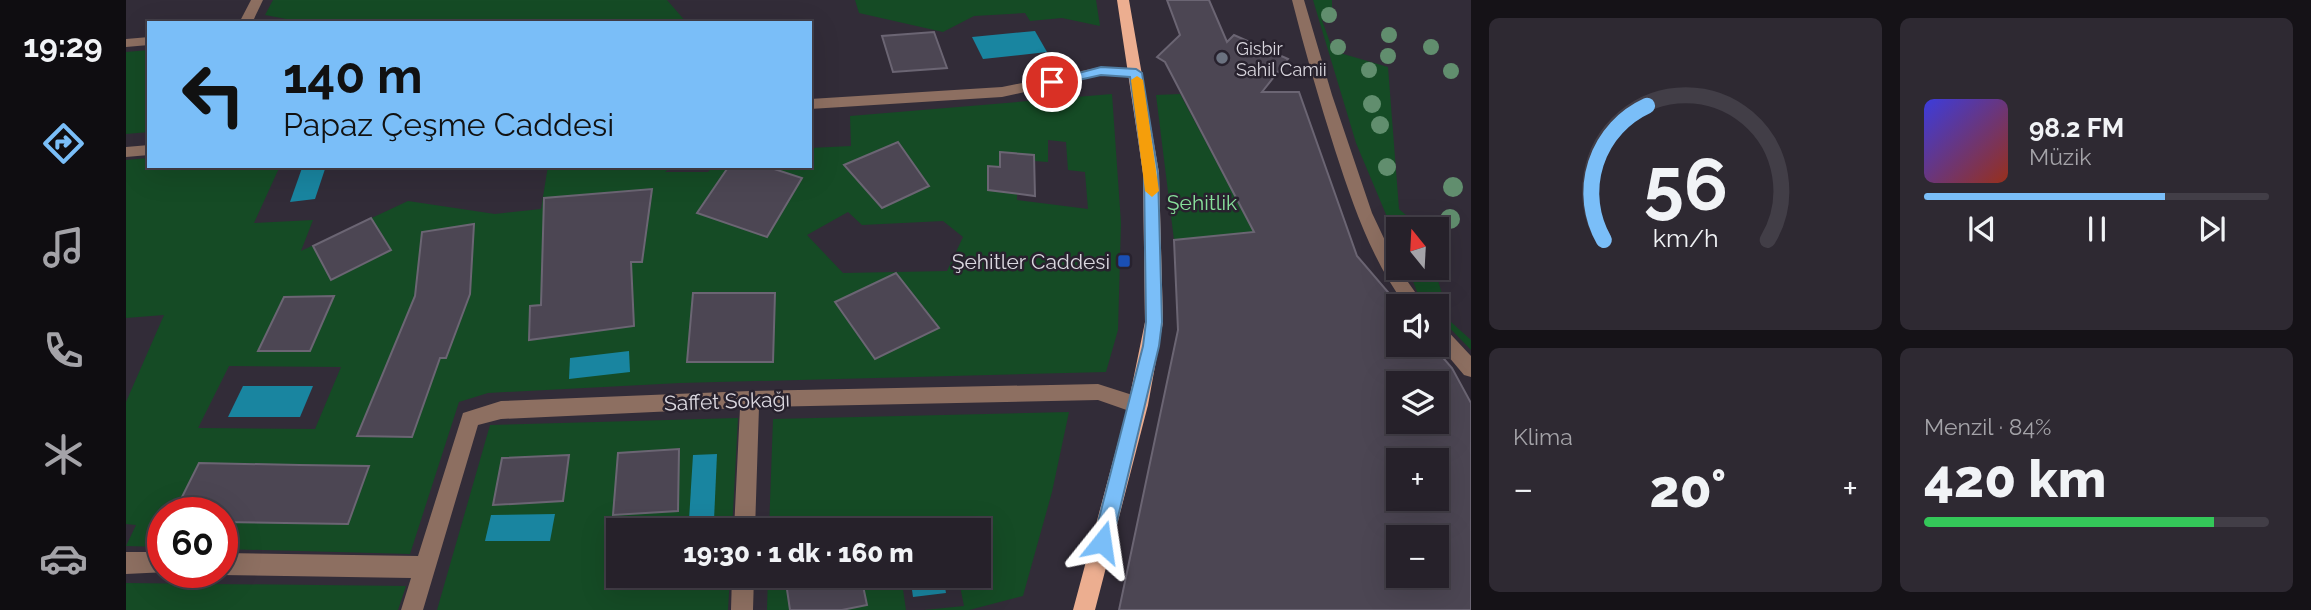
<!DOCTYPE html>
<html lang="tr">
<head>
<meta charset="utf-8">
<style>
  :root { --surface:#26212a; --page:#2e2932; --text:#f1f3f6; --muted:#a4a3a8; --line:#423e47; --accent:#7abef8 }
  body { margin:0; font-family:Raleway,sans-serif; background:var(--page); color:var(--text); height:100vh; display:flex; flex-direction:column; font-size:26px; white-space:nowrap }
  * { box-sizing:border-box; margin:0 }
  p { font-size:23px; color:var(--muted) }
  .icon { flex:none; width:38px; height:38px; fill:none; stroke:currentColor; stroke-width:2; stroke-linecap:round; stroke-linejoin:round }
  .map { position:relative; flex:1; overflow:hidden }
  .drawer { display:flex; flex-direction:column; gap:18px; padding:18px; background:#151217; width:840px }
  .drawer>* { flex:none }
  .top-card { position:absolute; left:21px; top:21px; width:665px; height:147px; border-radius:0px; box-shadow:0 7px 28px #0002,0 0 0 2px var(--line); background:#7abef8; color:#111; overflow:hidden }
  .needle { width:46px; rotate:342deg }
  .buttons { position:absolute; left:1260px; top:217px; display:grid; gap:14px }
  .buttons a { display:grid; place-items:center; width:63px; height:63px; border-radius:0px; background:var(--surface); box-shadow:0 7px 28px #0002,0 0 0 2px var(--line); font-size:35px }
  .speed { position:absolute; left:21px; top:497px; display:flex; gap:14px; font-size:35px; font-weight:700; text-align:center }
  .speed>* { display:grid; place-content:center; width:91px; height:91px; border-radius:50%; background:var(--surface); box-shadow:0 7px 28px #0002,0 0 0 2px var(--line); line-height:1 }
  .speed .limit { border:10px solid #d22; background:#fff; color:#111 }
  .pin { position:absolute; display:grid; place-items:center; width:60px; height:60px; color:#fff; margin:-30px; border:4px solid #fff; border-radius:50%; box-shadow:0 2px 7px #0007 }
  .me { position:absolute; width:77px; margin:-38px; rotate:15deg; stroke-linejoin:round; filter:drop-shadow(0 0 5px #0008) }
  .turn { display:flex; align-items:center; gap:24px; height:147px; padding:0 21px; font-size:32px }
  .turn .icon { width:91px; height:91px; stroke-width:2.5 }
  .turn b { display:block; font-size:49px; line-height:60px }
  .big { font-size:52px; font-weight:800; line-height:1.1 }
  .drawer .widget { flex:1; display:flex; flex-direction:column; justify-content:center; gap:10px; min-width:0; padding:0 24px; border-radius:10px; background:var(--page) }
  .drawer .dial { align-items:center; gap:0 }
  .dial svg { height:182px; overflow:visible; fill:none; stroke:var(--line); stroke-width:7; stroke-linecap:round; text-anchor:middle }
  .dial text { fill:var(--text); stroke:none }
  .song { display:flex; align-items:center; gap:21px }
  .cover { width:84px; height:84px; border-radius:10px; background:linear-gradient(135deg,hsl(240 70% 55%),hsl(10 70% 35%)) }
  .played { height:7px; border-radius:4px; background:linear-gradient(90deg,var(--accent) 70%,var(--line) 70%) }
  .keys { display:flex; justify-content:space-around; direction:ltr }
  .heat { display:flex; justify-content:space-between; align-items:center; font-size:38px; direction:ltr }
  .charge { height:10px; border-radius:5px; background:linear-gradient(90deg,#34c759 84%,var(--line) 0) }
  .drawer .tiles { flex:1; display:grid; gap:18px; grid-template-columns:repeat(2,1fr) }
  .trip { position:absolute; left:480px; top:518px; width:385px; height:70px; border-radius:0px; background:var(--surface); box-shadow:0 7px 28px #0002,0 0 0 2px var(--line); font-weight:800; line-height:70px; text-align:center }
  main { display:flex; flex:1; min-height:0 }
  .menu { display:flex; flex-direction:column; width:126px; justify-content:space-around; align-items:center; background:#0f0d11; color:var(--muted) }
  .menu .icon { width:49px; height:49px }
  .menu .selected { color:var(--accent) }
  .menu b { font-size:32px; color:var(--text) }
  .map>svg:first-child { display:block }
  .green { fill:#154b25; fill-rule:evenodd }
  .water { fill:#1985a0 }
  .building { fill:#4c4653; stroke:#6b6573; stroke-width:2; fill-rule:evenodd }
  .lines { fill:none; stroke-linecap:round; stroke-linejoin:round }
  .minor { fill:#8d6f61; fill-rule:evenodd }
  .major { fill:#ecae90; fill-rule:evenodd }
  .tree { fill:#618e6e }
  .route { fill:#7abef8; stroke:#4f7ca1; stroke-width:2 }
  .slow { fill:#f59e0b }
  .worship-dot { fill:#6b7280; stroke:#28222e; stroke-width:2.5 }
  .transit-dot { fill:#1a4fb4; stroke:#28222e; stroke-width:2.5 }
  .labels { text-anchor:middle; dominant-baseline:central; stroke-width:5; stroke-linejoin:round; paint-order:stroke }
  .far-poi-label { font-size:18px; fill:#dad7df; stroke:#28222e; text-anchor:start }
  .park-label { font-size:21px; fill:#87df9a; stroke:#28222e }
  .poi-label { font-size:21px; fill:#dad7df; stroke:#28222e; text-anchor:end }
  .street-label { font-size:21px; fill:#dad7df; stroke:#28222e }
</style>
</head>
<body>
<main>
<nav class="menu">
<b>19:29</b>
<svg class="icon selected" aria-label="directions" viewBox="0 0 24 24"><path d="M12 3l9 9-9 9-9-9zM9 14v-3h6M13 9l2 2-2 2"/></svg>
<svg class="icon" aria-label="music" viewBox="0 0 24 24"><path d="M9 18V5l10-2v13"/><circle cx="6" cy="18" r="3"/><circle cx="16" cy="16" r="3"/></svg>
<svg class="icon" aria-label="phone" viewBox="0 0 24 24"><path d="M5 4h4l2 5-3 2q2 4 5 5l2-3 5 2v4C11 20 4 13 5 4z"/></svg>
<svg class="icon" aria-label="climate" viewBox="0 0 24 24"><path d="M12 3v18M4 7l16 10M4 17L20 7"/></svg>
<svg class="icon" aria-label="car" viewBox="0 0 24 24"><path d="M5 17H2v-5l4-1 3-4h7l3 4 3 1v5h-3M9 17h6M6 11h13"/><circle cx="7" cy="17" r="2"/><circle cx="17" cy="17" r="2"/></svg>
</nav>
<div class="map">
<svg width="1345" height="610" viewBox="0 0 1345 610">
  <rect width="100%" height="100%" fill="#322c38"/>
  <!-- green -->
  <g class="green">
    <path d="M 147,0 L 541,0 L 561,23 L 182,23 L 139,15 Z"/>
    <path d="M 729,0 L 970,0 L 974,26 L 936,18 L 904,21 L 899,13 L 848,16 L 817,32 L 733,13 Z"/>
    <path d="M 1187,0 L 1206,0 L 1206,21 L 1196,20 L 1207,51 L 1262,67 L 1273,209 L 1296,229 L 1272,229 L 1272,243 L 1230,143 Z"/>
    <path d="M 23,50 L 23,132 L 0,134 L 0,52 Z"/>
    <path d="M 986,94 L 995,223 L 992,330 L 980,372 L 554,383 L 362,393 L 333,402 L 284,554 L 96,549 L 96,513 L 37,513 L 37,547 L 0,546 L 10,525 L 0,524 L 0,402 L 38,315 L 0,318 L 0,160 L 23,158 L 23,166 L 154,166 L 128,223 L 187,220 L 175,251 L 282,201 L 369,214 L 415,209 L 422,166 L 546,166 L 539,172 L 582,172 L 588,166 L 684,166 L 684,148 L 725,146 L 724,116 ZM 922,140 L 940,142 L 942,170 L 959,172 L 962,209 L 891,200 L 891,194 L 909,196 L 908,161 L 922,162 ZM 722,212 L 736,225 L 817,221 L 837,237 L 821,271 L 717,273 L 681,235 ZM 103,366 L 214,367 L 215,367 L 189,429 L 72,428 Z"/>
    <path d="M 1054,94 L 1128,232 L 1048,240 L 1030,95 Z"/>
    <path d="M 1282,268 L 1308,268 L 1325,322 L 1345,340 L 1345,350 L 1311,315 L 1311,306 L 1302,306 L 1293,297 Z"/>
    <path d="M 943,412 L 926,492 L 897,596 L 843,610 L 798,610 L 838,606 L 832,576 L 852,576 L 852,530 L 823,530 L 821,518 L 767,523 L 768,530 L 643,530 L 647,419 Z"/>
    <path d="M 612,418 L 606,530 L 492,530 L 492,576 L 604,576 L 602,610 L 311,610 L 364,425 Z"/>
    <path d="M 642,576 L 775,576 L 780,610 L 641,610 Z"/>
    <path d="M 0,583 L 280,586 L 272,610 L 0,610 Z"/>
  </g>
  <!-- water -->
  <g class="water">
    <path d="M 909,31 L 921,52 L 857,59 L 846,37 Z"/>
    <path d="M 200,166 L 189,199 L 164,202 L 176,168 Z"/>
    <path d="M 503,351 L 504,372 L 443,379 L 444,358 Z"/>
    <path d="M 117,386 L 187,386 L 174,417 L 102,417 Z"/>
    <path d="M 591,454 L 588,520 L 563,520 L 567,455 Z"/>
    <path d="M 429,514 L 424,541 L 359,541 L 365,515 Z"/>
    <path d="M 784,576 L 817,576 L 820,593 L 787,597 Z"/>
  </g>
  <!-- building -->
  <g class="building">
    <path d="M 1041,0 L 1083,0 L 1101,42 L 1108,35 L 1162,59 L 1136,92 L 1173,92 L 1231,256 L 1274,306 L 1272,345 L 1306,345 L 1326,368 L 1345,403 L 1345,610 L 993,610 L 1052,330 L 1048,240 L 1128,232 L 1039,62 L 1031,57 L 1054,35 ZM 1272,383 L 1311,383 L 1311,422 L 1272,422 ZM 1272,460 L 1311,460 L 1311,499 L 1272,499 ZM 1272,537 L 1311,537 L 1311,576 L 1272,576 Z"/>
    <path d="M 808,32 L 821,68 L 767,72 L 756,36 Z"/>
    <path d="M 772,142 L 803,186 L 756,208 L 718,165 Z"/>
    <path d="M 874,152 L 908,155 L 909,196 L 862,190 L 862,166 L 874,167 Z"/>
    <path d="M 603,166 L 639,166 L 676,178 L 641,237 L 571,213 Z"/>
    <path d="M 526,189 L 516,262 L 505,262 L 508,326 L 403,340 L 404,306 L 415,305 L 418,198 Z"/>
    <path d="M 245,218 L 265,250 L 205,280 L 187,246 Z"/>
    <path d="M 348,224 L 344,294 L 320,358 L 314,358 L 286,437 L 231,436 L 289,296 L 296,232 Z"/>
    <path d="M 770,273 L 813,328 L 749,359 L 709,302 Z"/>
    <path d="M 567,293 L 649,293 L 647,362 L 561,362 Z"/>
    <path d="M 208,296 L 184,351 L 132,351 L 158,297 Z"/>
    <path d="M 553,449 L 552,511 L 487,515 L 492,453 Z"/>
    <path d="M 443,455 L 437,501 L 367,505 L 376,458 Z"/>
    <path d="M 73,463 L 174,465 L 243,466 L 222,524 L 96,522 L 96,513 L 48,513 Z"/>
    <path d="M 659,576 L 735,576 L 741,605 L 716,610 L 664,610 Z"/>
  </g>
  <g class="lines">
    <!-- minor -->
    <g class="minor">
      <path d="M 125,0 L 137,0 L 126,23 L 113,23 Z"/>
      <path d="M 1166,0 L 1178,0 L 1206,95 L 1246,213 L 1272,268 L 1299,306 L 1280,306 C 1245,259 1227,205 1209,150 C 1193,100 1179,51 1166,0 Z"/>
      <path d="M 23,37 L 23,45 L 0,47 L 0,39 Z"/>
      <path d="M 975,67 L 1010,69 L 1017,73 L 1010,77 L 975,75 L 876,97 L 684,109 L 684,99 L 876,87 Z"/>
      <path d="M 23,145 L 23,155 L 0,157 L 0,147 Z"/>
      <path d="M 1311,324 L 1317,326 L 1345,356 L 1345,377 L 1338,375 L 1311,343 Z"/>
      <path d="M 972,384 L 1019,399 L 1022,405 L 1019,411 L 1012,414 L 972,400 L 633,407 L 629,530 L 608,530 L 614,408 L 375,419 L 352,425 L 297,610 L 275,610 L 285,578 L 96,575 L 90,572 L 96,572 L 96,553 L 292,556 L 337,413 L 375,401 L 624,391 Z"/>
      <path d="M 0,552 L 37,552 L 37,572 L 41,572 L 0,574 Z"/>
      <path d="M 606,576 L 628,576 L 627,610 L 605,610 Z"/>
    </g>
    <!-- major -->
    <path class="major" d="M 991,0 L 1003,0 L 1033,173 L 1037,322 L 1022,405 L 969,610 L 947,610 L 1002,405 L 1019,322 L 1017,173 Z"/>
  </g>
  <!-- trees -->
  <g class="tree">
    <circle cx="1203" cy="15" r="8"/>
    <circle cx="1263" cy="35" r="8"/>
    <circle cx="1212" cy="47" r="8"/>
    <circle cx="1305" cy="47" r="8"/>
    <circle cx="1262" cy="56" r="8"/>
    <circle cx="1243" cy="70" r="8"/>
    <circle cx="1325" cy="71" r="8"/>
    <circle cx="1246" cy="104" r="9"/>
    <circle cx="1254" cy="125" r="9"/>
    <circle cx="1261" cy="167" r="9"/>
    <circle cx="1327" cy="187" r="10"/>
    <circle cx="1324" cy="219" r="10"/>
  </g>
  <!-- route -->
  <path class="route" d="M 975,67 L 1010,69 L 1016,73 L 1032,173 L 1036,322 L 1033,346 L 986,542 L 983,549 L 976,552 L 969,549 L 967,542 L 1017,346 L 1020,322 L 1018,173 L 1004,77 L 975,75 L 926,86 L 919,82 Z"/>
  <!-- slow -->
  <path class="slow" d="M 1011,76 L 1017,80 L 1033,191 L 1026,197 L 1019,191 L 1005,80 Z"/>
  <!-- markers -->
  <circle class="worship-dot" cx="1096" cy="58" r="7"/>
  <rect class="transit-dot" x="991" y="254" width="14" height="14" rx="3.5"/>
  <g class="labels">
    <!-- far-poi labels -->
    <g class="far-poi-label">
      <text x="1110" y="48">Gisbir<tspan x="1110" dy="21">Sahil Camii</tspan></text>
    </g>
    <!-- park labels -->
    <g class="park-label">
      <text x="1076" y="202">Şehitlik</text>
    </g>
    <!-- poi labels -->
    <g class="poi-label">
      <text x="984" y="261">Şehitler Caddesi</text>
    </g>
    <!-- street labels -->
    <g class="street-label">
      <text transform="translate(601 401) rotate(-2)">Saffet Sokağı</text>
    </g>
  </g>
</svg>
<div class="buttons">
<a><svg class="needle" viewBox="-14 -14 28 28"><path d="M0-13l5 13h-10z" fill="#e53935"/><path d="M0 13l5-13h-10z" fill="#a4a3a8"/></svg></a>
<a><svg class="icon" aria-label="sound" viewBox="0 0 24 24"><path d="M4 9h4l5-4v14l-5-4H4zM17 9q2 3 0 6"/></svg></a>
<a><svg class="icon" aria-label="layers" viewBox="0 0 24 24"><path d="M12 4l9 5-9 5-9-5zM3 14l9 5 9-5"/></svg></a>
<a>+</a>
<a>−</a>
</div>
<div class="speed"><div class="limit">60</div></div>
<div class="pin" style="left:926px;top:82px;background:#d93025"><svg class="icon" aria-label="arrive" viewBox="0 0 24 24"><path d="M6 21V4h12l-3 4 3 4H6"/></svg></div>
<svg class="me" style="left:976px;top:542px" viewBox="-20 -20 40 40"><path d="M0-17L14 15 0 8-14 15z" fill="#7abef8" stroke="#fff" stroke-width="4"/></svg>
<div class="trip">19:30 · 1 dk · 160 m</div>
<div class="top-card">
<div class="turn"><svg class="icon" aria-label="left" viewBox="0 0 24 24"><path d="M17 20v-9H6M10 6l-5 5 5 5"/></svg><div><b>140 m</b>Papaz Çeşme Caddesi</div></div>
</div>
</div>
<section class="drawer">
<div class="tiles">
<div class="widget dial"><svg viewBox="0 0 100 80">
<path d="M14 69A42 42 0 1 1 86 69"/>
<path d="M14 69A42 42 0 0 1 33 10" stroke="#7abef8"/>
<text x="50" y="56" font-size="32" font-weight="700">56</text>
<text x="50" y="72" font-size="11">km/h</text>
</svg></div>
<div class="widget">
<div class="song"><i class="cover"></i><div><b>98.2 FM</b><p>Müzik</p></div></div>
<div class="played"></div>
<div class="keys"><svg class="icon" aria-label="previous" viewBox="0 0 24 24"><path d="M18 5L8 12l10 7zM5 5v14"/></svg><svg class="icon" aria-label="pause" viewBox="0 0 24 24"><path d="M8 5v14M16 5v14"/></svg><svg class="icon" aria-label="next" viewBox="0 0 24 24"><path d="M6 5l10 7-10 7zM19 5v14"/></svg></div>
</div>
<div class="widget"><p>Klima</p>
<div class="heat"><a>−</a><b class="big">20°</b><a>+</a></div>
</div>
<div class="widget"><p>Menzil · 84%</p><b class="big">420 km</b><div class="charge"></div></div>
</div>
</section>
</main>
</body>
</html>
